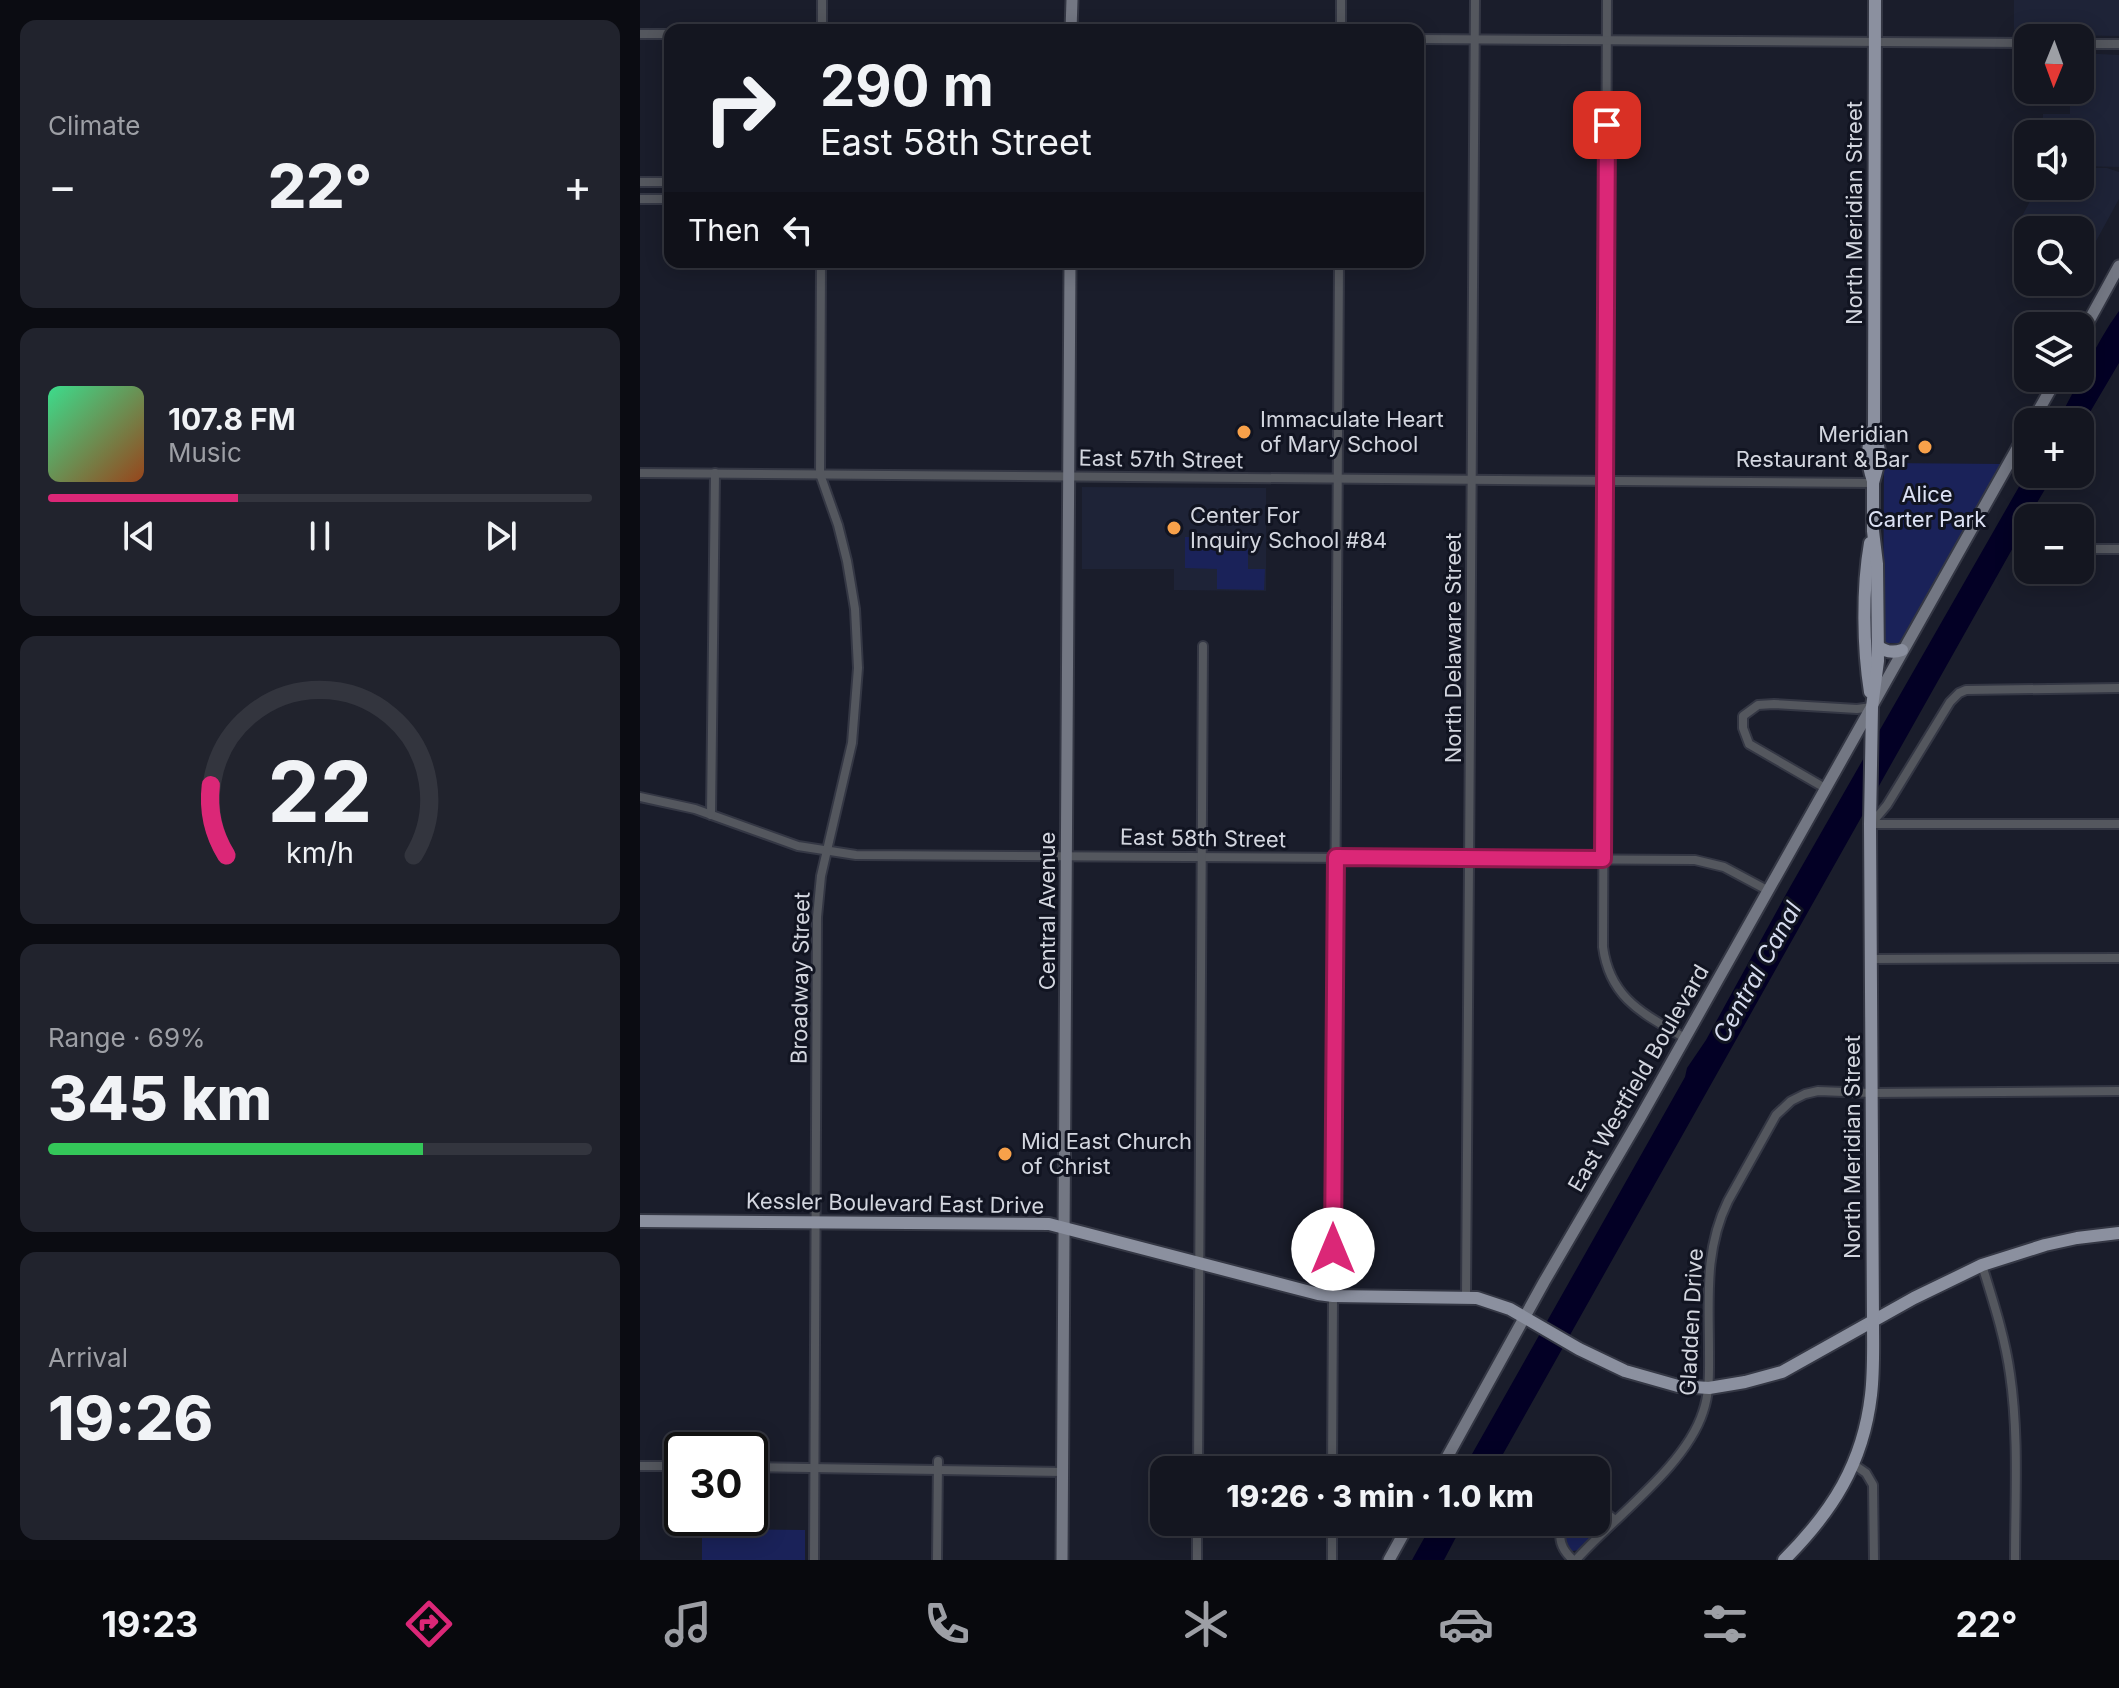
<!DOCTYPE html>
<html lang="en">
<head>
<meta charset="utf-8">
<style>
  :root { --surface:#141620; --page:#21232d; --text:#f1f3f6; --muted:#9d9fa5; --line:#33353e; --accent:#db2777 }
  body { margin:0; font-family:Inter,sans-serif; background:var(--page); color:var(--text); height:100vh; display:flex; flex-direction:column; font-size:30px; white-space:nowrap }
  * { box-sizing:border-box; margin:0 }
  p { font-size:26px; color:var(--muted) }
  .icon { flex:none; width:44px; height:44px; fill:none; stroke:currentColor; stroke-width:2; stroke-linecap:round; stroke-linejoin:round }
  .map { position:relative; flex:1; overflow:hidden }
  .panel { display:flex; flex-direction:column; gap:20px; padding:20px; background:#0b0c12; width:640px }
  .panel>* { flex:none }
  .top-card { position:absolute; left:24px; top:24px; width:760px; height:244px; border-radius:16px; box-shadow:0 4px 20px #0003,0 0 0 2px var(--line); background:#141620; color:var(--text); overflow:hidden }
  .needle { width:52px; rotate:181deg }
  .buttons { position:absolute; left:1374px; top:24px; display:grid; gap:16px }
  .buttons a { display:grid; place-items:center; width:80px; height:80px; border-radius:16px; background:var(--surface); box-shadow:0 4px 20px #0003,0 0 0 2px var(--line); font-size:40px }
  .speed { position:absolute; left:24px; top:1432px; display:flex; gap:16px; font-size:40px; font-weight:700; text-align:center }
  .speed>* { display:grid; place-content:center; width:104px; height:104px; border-radius:50%; background:var(--surface); box-shadow:0 4px 20px #0003,0 0 0 2px var(--line); line-height:1 }
  .speed .limit { border:4px solid #111; border-radius:12px; background:#fff; color:#111 }
  .pin { position:absolute; display:grid; place-items:center; width:68px; height:68px; color:#fff; margin:-34px; border-radius:16px; box-shadow:0 4px 12px #0006 }
  .me { position:absolute; width:88px; margin:-44px; rotate:0deg; stroke-linejoin:round; filter:drop-shadow(0 0 6px #0008) }
  .turn { display:flex; align-items:center; gap:28px; height:168px; padding:0 24px; font-size:36px }
  .turn .icon { width:104px; height:104px; stroke-width:2.5 }
  .turn b { display:block; font-size:56px; line-height:68px }
  .then { display:flex; align-items:center; height:76px; padding:0 24px; background:#0003; gap:16px; font-size:30px }
  .big { font-size:60px; font-weight:800; line-height:1.1 }
  .panel .widget { flex:1; display:flex; flex-direction:column; justify-content:center; gap:12px; min-width:0; padding:0 28px; border-radius:16px; background:var(--page) }
  .panel .dial { align-items:center; gap:0 }
  .dial svg { height:208px; overflow:visible; fill:none; stroke:var(--line); stroke-width:7; stroke-linecap:round; text-anchor:middle }
  .dial text { fill:var(--text); stroke:none }
  .song { display:flex; align-items:center; gap:24px }
  .cover { width:96px; height:96px; border-radius:12px; background:linear-gradient(135deg,hsl(150 70% 55%),hsl(20 70% 35%)) }
  .played { height:8px; border-radius:4px; background:linear-gradient(90deg,var(--accent) 35%,var(--line) 35%) }
  .keys { display:flex; justify-content:space-around; direction:ltr }
  .heat { display:flex; justify-content:space-between; align-items:center; font-size:44px; direction:ltr }
  .charge { height:12px; border-radius:6px; background:linear-gradient(90deg,#34c759 69%,var(--line) 0) }
  .trip { position:absolute; left:510px; top:1456px; width:460px; height:80px; border-radius:16px; background:var(--surface); box-shadow:0 4px 20px #0003,0 0 0 2px var(--line); font-weight:800; line-height:80px; text-align:center }
  .dock { display:flex; height:128px; justify-content:space-around; align-items:center; background:#08090d; color:var(--muted) }
  .dock .icon { width:56px; height:56px }
  .dock .selected { color:var(--accent) }
  .dock b { font-size:36px; color:var(--text) }
  main { display:flex; flex:1; min-height:0 }
  .map>svg:first-child { display:block }
  .built { fill:#1e2337 }
  .green { fill:#1a2259 }
  .water { fill:#030025 }
  .lines { fill:none; stroke-linecap:round; stroke-linejoin:round }
  .minor-casing { stroke:#343744; stroke-width:12 }
  .secondary-casing { stroke:#343744; stroke-width:15 }
  .primary-casing { stroke:#343744; stroke-width:16 }
  .minor { stroke:#54575e; stroke-width:8 }
  .secondary { stroke:#737783; stroke-width:11 }
  .primary { stroke:#8b909f; stroke-width:12 }
  .route-casing { stroke:#8e194d; stroke-width:20 }
  .route { stroke:#db2777; stroke-width:14 }
  .poi-dot { fill:#f8a14a; stroke:#111421; stroke-width:3 }
  .labels { text-anchor:middle; dominant-baseline:central; stroke-width:6; stroke-linejoin:round; paint-order:stroke }
  .street-label { font-size:22px; fill:#d3d6df; stroke:#111421 }
  .poi-label { font-size:22px; fill:#d3d6df; stroke:#111421; text-anchor:start }
  .park-label { font-size:22px; fill:#dce1f4; stroke:#111421 }
  .water-label { font-size:24px; font-style:italic; fill:#d7ddef; stroke:#111421 }
</style>
</head>
<body>
<main>
<section class="panel">
<div class="widget"><p>Climate</p>
<div class="heat"><a>−</a><b class="big">22°</b><a>+</a></div>
</div>
<div class="widget">
<div class="song"><i class="cover"></i><div><b>107.8 FM</b><p>Music</p></div></div>
<div class="played"></div>
<div class="keys"><svg class="icon" aria-label="previous" viewBox="0 0 24 24"><path d="M18 5L8 12l10 7zM5 5v14"/></svg><svg class="icon" aria-label="pause" viewBox="0 0 24 24"><path d="M8 5v14M16 5v14"/></svg><svg class="icon" aria-label="next" viewBox="0 0 24 24"><path d="M6 5l10 7-10 7zM19 5v14"/></svg></div>
</div>
<div class="widget dial"><svg viewBox="0 0 100 80">
<path d="M14 69A42 42 0 1 1 86 69"/>
<path d="M14 69A42 42 0 0 1 8 42" stroke="#db2777"/>
<text x="50" y="56" font-size="32" font-weight="700">22</text>
<text x="50" y="72" font-size="11">km/h</text>
</svg></div>
<div class="widget"><p>Range · 69%</p><b class="big">345 km</b><div class="charge"></div></div>
<div class="widget"><p>Arrival</p><b class="big">19:26</b></div>
</section>
<div class="map">
<svg width="1479" height="1560" viewBox="0 0 1479 1560">
  <rect width="100%" height="100%" fill="#1a1d2b"/>
  <!-- built -->
  <g class="built">
    <path d="M 1374,0 L 1479,0 L 1479,36 L 1420,35 L 1419,31 L 1374,30 Z"/>
    <path d="M 1440,53 L 1479,55 L 1479,167 L 1440,166 L 1440,134 L 1402,134 L 1403,114 L 1430,114 L 1430,90 L 1440,90 Z"/>
    <path d="M 1440,168 L 1467,168 L 1479,172 L 1479,199 L 1443,265 L 1440,263 L 1440,230 L 1388,230 L 1388,234 L 1384,231 L 1380,220 L 1398,186 L 1440,186 Z"/>
    <path d="M 442,487 L 626,488 L 626,591 L 534,590 L 534,569 L 442,569 Z"/>
  </g>
  <!-- green -->
  <g class="green">
    <path d="M 1244,463 L 1363,464 L 1260,643 L 1243,643 Z"/>
    <path d="M 545,537 L 582,537 L 582,540 L 587,540 L 587,544 L 592,544 L 592,549 L 608,549 L 608,569 L 625,569 L 624,590 L 577,589 L 577,569 L 545,568 Z"/>
    <path d="M 956,1514 L 964,1518 L 965,1524 C 957,1534 946,1551 932,1551 C 924,1542 924,1533 928,1522 L 956,1522 Z"/>
    <path d="M 62,1529 L 165,1530 L 165,1560 L 62,1560 Z"/>
  </g>
  <!-- water -->
  <g class="water">
    <path d="M 1479,311 L 1479,363 L 1440,429 L 1440,422 L 1417,422 C 1438,386 1454,345 1479,311 Z"/>
    <path d="M 1388,471 L 1388,474 L 1414,474 L 1388,518 L 1388,521 L 854,1470 L 823,1470 L 1045,1077 L 1047,1068 L 1066,1040 L 1150,887 Z"/>
    <path d="M 793,1522 L 824,1522 L 804,1560 L 772,1560 Z"/>
  </g>
  <g class="lines">
    <defs>
      <g id="minor">
        <path d="M 967,0 L 963,947 C 970,999 1004,1014 1045,1038"/>
        <path d="M 182,30 L 182,0"/>
        <path d="M 701,30 L 701,0"/>
        <path d="M 0,34 L 30,34"/>
        <path d="M 778,39 L 1388,43"/>
        <path d="M 1440,44 L 1479,44"/>
        <path d="M 0,182 L 30,182"/>
        <path d="M 0,199 L 30,199"/>
        <path d="M 0,473 L 1233,483"/>
        <path d="M 1440,549 L 1479,549"/>
        <path d="M 1185,788 L 1109,744 L 1103,728 L 1103,716 L 1118,705 L 1134,704 L 1217,709 L 1232,707"/>
        <path d="M 0,797 L 55,809 L 158,846 L 216,855 L 1055,860 L 1084,867 L 1127,890"/>
        <path d="M 71,815 L 75,473"/>
        <path d="M 1230,824 L 1479,824"/>
        <path d="M 1231,824 L 1247,805 L 1310,702 L 1319,693 L 1326,690 L 1479,688"/>
        <path d="M 1230,959 L 1479,958"/>
        <path d="M 1342,1265 C 1353,1301 1365,1337 1370,1374 C 1379,1435 1375,1498 1375,1560"/>
        <path d="M 826,1297 L 835,0"/>
        <path d="M 1213,1464 L 1226,1473 L 1233,1485 L 1234,1560"/>
        <path d="M 0,1466 L 42,1466"/>
        <path d="M 110,1467 L 423,1472"/>
        <path d="M 558,1470 L 563,646"/>
        <path d="M 692,1470 L 699,262"/>
        <path d="M 956,1507 L 962,1510 L 975,1520"/>
        <path d="M 923,1522 C 917,1538 921,1549 933,1560"/>
        <path d="M 174,1560 L 177,917 L 181,876 L 212,743 L 218,668 L 215,609 L 207,561 L 198,525 L 180,474 L 181,262"/>
        <path d="M 297,1560 L 298,1461"/>
        <path d="M 557,1560 L 557,1522"/>
        <path d="M 692,1560 L 692,1522"/>
        <path d="M 936,1560 C 975,1516 1045,1467 1063,1412 C 1070,1392 1069,1372 1069,1351 C 1069,1298 1064,1250 1088,1201 L 1136,1115 L 1151,1101 L 1165,1094 L 1178,1091 L 1231,1093 L 1479,1091"/>
      </g>
      <g id="secondary">
        <path d="M 431,30 L 432,0"/>
        <path d="M 1440,337 L 1479,266"/>
        <path d="M 1392,422 L 1417,378"/>
        <path d="M 800,1470 L 904,1282 L 1000,1118 L 1388,429"/>
        <path d="M 422,1560 L 430,262"/>
        <path d="M 749,1560 L 770,1522"/>
      </g>
      <g id="primary">
        <path d="M 1233,429 C 1226,452 1226,459 1233,481"/>
        <path d="M 1238,646 C 1245,652 1253,653 1262,650"/>
        <path d="M 1230,692 C 1223,648 1222,588 1230,543"/>
        <path d="M 0,1221 L 409,1224 L 678,1294 L 693,1296 L 837,1298 L 870,1309 L 939,1349 L 985,1371 L 1038,1386 L 1069,1388 L 1105,1382 L 1142,1372 L 1274,1298 L 1342,1265 L 1405,1245 L 1437,1238 L 1479,1233"/>
        <path d="M 1144,1560 C 1192,1512 1223,1464 1231,1395 C 1234,1370 1233,1345 1233,1321 L 1230,824 L 1232,707 L 1238,661 L 1237,564 L 1233,531 L 1233,483 L 1239,461 L 1239,451 L 1234,426 L 1235,0"/>
      </g>
    </defs>
    <!-- minor casing -->
    <use href="#minor" class="minor-casing"/>
    <!-- secondary casing -->
    <use href="#secondary" class="secondary-casing"/>
    <!-- primary casing -->
    <use href="#primary" class="primary-casing"/>
    <!-- minor -->
    <use href="#minor" class="minor"/>
    <!-- secondary -->
    <use href="#secondary" class="secondary"/>
    <!-- primary -->
    <use href="#primary" class="primary"/>
  </g>
  <g class="lines">
    <defs>
      <path id="route" d="M 693,1249 L 696,857 L 963,859 L 967,125"/>
    </defs>
    <!-- route casing -->
    <use href="#route" class="route-casing"/>
    <!-- route -->
    <use href="#route" class="route"/>
  </g>
  <!-- markers -->
  <g class="poi-dot">
    <circle cx="604" cy="432" r="8"/>
    <circle cx="1285" cy="447" r="8"/>
    <circle cx="534" cy="528" r="8"/>
    <circle cx="365" cy="1154" r="8"/>
  </g>
  <g class="labels">
    <!-- street labels -->
    <g class="street-label">
      <text transform="translate(1214 213) rotate(-90)">North Meridian Street</text>
      <text transform="translate(521 459) rotate(1)">East 57th Street</text>
      <text transform="translate(813 648) rotate(-90)">North Delaware Street</text>
      <text transform="translate(563 838) rotate(1)">East 58th Street</text>
      <text transform="translate(407 911) rotate(-90)">Central Avenue</text>
      <text transform="translate(160 978) rotate(-89)">Broadway Street</text>
      <text transform="translate(998 1078) rotate(-60)">East Westfield Boulevard</text>
      <text transform="translate(1212 1147) rotate(-90)">North Meridian Street</text>
      <text transform="translate(255 1203) rotate(1)">Kessler Boulevard East Drive</text>
      <text transform="translate(1051 1322) rotate(-87)">Gladden Drive</text>
    </g>
    <!-- poi labels -->
    <g class="poi-label">
      <text x="620" y="419">Immaculate Heart<tspan x="620" dy="25">of Mary School</tspan></text>
      <text x="1269" y="434" text-anchor="end">Meridian<tspan x="1269" dy="25">Restaurant &amp; Bar</tspan></text>
      <text x="550" y="515">Center For<tspan x="550" dy="25">Inquiry School #84</tspan></text>
      <text x="381" y="1141">Mid East Church<tspan x="381" dy="25">of Christ</tspan></text>
    </g>
    <!-- park labels -->
    <g class="park-label">
      <text x="1287" y="494">Alice<tspan x="1287" dy="25">Carter Park</tspan></text>
    </g>
    <!-- water labels -->
    <g class="water-label">
      <text transform="translate(1117 972) rotate(-61)">Central Canal</text>
    </g>
  </g>
</svg>
<div class="buttons">
<a><svg class="needle" viewBox="-14 -14 28 28"><path d="M0-13l5 13h-10z" fill="#e53935"/><path d="M0 13l5-13h-10z" fill="#9d9fa5"/></svg></a>
<a><svg class="icon" aria-label="sound" viewBox="0 0 24 24"><path d="M4 9h4l5-4v14l-5-4H4zM17 9q2 3 0 6"/></svg></a>
<a><svg class="icon" aria-label="search" viewBox="0 0 24 24"><circle cx="10" cy="10" r="6"/><path d="M15 15l6 6"/></svg></a>
<a><svg class="icon" aria-label="layers" viewBox="0 0 24 24"><path d="M12 4l9 5-9 5-9-5zM3 14l9 5 9-5"/></svg></a>
<a>+</a>
<a>−</a>
</div>
<div class="speed"><div class="limit">30</div></div>
<div class="pin" style="left:967px;top:125px;background:#d93025"><svg class="icon" aria-label="arrive" viewBox="0 0 24 24"><path d="M6 21V4h12l-3 4 3 4H6"/></svg></div>
<svg class="me" style="left:693px;top:1249px" viewBox="-20 -20 40 40"><circle r="19" fill="#fff"/><path d="M0-13L10 11 0 6-10 11z" fill="#db2777"/></svg>
<div class="trip">19:26 · 3 min · 1.0 km</div>
<div class="top-card">
<div class="turn"><svg class="icon" aria-label="right" viewBox="0 0 24 24"><path d="M7 20v-9h11M14 6l5 5-5 5"/></svg><div><b>290 m</b>East 58th Street</div></div>
<div class="then">Then<svg class="icon" aria-label="left" viewBox="0 0 24 24"><path d="M17 20v-9H6M10 6l-5 5 5 5"/></svg></div>
</div>
</div>
</main>
<nav class="dock">
<b>19:23</b>
<svg class="icon selected" aria-label="directions" viewBox="0 0 24 24"><path d="M12 3l9 9-9 9-9-9zM9 14v-3h6M13 9l2 2-2 2"/></svg>
<svg class="icon" aria-label="music" viewBox="0 0 24 24"><path d="M9 18V5l10-2v13"/><circle cx="6" cy="18" r="3"/><circle cx="16" cy="16" r="3"/></svg>
<svg class="icon" aria-label="phone" viewBox="0 0 24 24"><path d="M5 4h4l2 5-3 2q2 4 5 5l2-3 5 2v4C11 20 4 13 5 4z"/></svg>
<svg class="icon" aria-label="climate" viewBox="0 0 24 24"><path d="M12 3v18M4 7l16 10M4 17L20 7"/></svg>
<svg class="icon" aria-label="car" viewBox="0 0 24 24"><path d="M5 17H2v-5l4-1 3-4h7l3 4 3 1v5h-3M9 17h6M6 11h13"/><circle cx="7" cy="17" r="2"/><circle cx="17" cy="17" r="2"/></svg>
<svg class="icon" aria-label="filters" viewBox="0 0 24 24"><path d="M4 7h16M4 17h16"/><circle cx="9" cy="7" r="2"/><circle cx="15" cy="17" r="2"/></svg>
<b>22°</b>
</nav>
</body>
</html>
